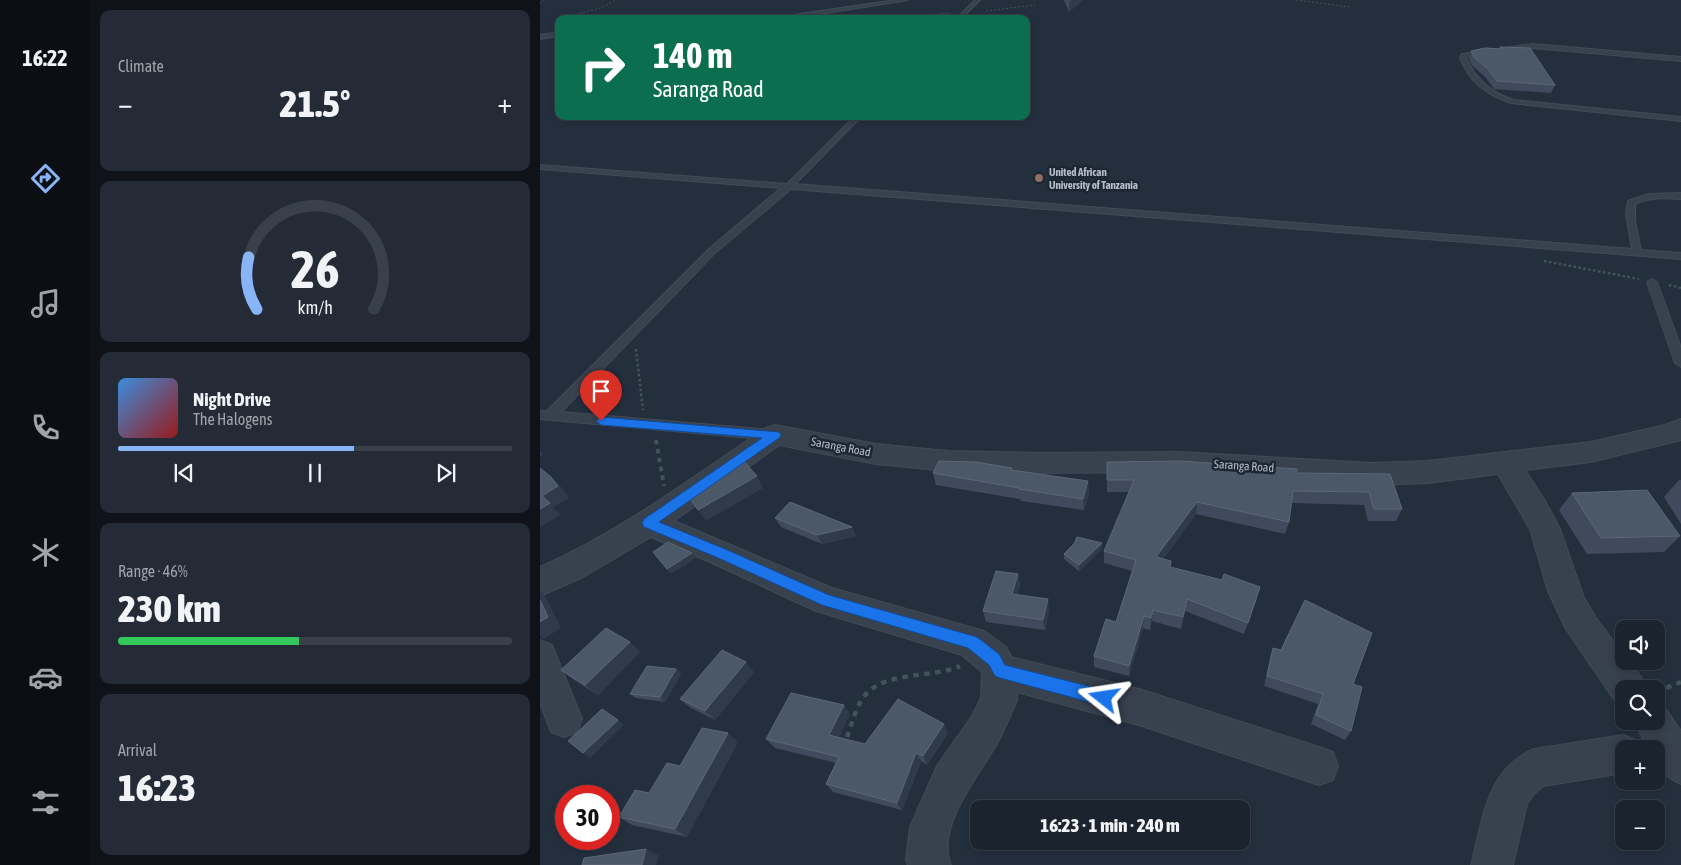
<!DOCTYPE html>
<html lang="en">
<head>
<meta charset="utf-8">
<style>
  :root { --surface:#1b232e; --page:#242b36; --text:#f1f3f6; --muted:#a0a4aa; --line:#39404a; --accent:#8ab4f8 }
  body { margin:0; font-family:"Asap Condensed",sans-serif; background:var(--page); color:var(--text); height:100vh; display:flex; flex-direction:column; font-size:19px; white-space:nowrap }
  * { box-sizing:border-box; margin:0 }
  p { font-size:16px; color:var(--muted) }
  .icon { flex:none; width:28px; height:28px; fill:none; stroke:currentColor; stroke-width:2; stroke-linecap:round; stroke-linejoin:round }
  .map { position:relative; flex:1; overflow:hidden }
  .panel { display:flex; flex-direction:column; gap:10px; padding:10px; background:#0f1319; width:450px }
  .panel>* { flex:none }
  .top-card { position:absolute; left:15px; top:15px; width:475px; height:105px; border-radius:10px; box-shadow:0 2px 8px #0003,0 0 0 1px var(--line); background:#0b6e4f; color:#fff; overflow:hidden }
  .tools { position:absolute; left:1075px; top:620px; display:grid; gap:10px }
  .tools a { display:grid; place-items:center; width:50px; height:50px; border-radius:10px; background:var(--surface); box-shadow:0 2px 8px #0003,0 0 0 1px var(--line); font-size:25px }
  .speed { position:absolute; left:15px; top:785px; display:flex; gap:10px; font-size:25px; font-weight:700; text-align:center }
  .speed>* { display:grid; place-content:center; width:65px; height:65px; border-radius:50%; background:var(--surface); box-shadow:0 2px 8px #0003,0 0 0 1px var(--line); line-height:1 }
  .speed .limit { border:8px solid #d22; background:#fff; color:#111 }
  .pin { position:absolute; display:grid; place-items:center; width:42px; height:42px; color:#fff; margin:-51px -21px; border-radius:50% 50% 50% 0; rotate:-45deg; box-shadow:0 0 5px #0007 }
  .pin .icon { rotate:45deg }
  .me { position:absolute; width:55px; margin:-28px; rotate:285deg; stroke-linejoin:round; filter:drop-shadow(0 0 4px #0008) }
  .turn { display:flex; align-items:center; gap:18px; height:105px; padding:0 15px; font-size:22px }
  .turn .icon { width:65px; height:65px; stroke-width:2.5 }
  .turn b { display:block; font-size:35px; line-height:42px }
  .big { font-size:38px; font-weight:800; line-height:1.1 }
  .panel .card { flex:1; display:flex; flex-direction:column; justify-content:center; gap:8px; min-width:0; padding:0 18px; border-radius:10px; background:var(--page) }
  .panel .dial { align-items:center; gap:0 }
  .dial svg { height:130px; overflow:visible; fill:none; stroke:var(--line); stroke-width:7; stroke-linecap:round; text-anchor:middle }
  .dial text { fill:var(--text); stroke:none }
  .song { display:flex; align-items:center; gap:15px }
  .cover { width:60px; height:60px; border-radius:8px; background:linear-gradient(135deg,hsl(210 70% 55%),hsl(0 70% 35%)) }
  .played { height:5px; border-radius:2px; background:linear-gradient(90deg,var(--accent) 60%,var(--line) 60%) }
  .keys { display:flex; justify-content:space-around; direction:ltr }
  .heat { display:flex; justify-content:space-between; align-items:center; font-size:28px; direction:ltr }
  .charge { height:8px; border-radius:4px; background:linear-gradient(90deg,#34c759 46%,var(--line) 0) }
  .trip { position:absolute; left:430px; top:800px; width:280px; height:50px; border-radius:10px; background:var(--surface); box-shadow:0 2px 8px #0003,0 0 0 1px var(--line); font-weight:800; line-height:50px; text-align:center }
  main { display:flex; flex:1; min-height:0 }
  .menu { display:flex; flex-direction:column; width:90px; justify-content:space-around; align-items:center; background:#0b0e12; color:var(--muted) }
  .menu .icon { width:35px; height:35px }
  .menu .current { color:var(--accent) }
  .menu b { font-size:22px; color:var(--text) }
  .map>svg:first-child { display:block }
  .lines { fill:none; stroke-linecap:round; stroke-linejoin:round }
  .lane-casing { stroke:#414a57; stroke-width:2 }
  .street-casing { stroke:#414a57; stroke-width:2 }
  .path-far3 { stroke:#3f5557; stroke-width:1; stroke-dasharray:2 2; stroke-linecap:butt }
  .path-far2 { stroke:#3f5557; stroke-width:2.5; stroke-dasharray:2.5 2.5; stroke-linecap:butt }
  .path-far1 { stroke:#3f5557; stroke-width:4; stroke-dasharray:4.5 4.5; stroke-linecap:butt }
  .path { stroke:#3f5557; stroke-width:4.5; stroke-dasharray:5.5 5.5; stroke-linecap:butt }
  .lane { fill:#38414e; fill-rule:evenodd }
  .street { fill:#38414e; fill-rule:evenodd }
  .wall { fill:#3f4b5c }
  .shaded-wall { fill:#2f3b4b }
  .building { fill:#4b5868; stroke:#5c6777 }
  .route { fill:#1a73e8; stroke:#114b97 }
  .education-dot { fill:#8d6e63; stroke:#1d2633; stroke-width:2 }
  .labels { text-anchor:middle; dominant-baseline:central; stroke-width:5; stroke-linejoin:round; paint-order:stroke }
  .far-poi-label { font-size:11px; font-weight:bold; fill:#b4bcc9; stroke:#1d2633; text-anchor:start }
  .street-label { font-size:12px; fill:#b4bcc9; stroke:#1d2633 }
</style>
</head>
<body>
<main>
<nav class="menu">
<b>16:22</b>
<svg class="icon current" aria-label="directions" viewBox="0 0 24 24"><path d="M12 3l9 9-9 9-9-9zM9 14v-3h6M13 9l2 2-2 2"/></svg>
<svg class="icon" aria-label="music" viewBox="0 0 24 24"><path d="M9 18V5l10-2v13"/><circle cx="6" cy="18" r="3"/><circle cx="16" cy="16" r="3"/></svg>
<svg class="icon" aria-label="phone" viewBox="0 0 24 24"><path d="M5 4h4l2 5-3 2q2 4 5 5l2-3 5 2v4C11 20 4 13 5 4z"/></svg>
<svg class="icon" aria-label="climate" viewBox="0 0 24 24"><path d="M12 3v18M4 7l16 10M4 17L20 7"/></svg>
<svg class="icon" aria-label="car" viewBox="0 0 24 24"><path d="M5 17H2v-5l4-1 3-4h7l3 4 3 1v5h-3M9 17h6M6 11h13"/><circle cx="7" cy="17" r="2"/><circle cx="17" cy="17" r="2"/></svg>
<svg class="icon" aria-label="filters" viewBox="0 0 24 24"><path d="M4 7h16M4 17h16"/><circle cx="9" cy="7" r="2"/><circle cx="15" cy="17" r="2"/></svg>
</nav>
<section class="panel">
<div class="card"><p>Climate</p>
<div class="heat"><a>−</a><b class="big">21.5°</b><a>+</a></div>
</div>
<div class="card dial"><svg viewBox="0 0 100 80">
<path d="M14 69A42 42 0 1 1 86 69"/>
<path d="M14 69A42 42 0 0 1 9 37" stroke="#8ab4f8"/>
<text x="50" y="56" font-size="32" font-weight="700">26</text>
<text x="50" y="72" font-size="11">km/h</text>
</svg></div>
<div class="card">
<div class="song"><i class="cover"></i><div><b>Night Drive</b><p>The Halogens</p></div></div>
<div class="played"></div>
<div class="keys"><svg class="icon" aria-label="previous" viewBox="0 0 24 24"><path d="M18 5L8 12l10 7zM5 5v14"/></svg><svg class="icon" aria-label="pause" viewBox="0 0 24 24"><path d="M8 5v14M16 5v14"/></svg><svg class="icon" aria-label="next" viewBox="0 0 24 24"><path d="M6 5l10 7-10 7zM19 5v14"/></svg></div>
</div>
<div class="card"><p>Range · 46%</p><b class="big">230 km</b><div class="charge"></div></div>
<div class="card"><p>Arrival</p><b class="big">16:23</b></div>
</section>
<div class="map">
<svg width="1141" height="865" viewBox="0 0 1141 865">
  <rect width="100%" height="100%" fill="#242f3e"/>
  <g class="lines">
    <defs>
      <g id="lane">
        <path d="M 356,0 L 368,0 L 255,18 L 225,19 Z"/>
        <path d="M 435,0 L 440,0 L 421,19 L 416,19 Z"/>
        <path d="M 19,32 L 19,36 L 0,39 L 0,35 Z"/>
        <path d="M 993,44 L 1141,57 L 1141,61 L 993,48 L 932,55 L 926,58 C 936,80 951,93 974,100 L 1141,117 L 1141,121 L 971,103 C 946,95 930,82 920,58 L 922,54 Z"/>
        <path d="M 315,116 L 322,116 L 255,184 L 1092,249 L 1086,214 L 1088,201 L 1109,194 L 1141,193 L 1141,199 C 1125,198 1110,197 1095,204 L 1095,221 L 1101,250 L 1141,253 L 1141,259 L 251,189 L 175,253 L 21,412 L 233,430 L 237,432 L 239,435 L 237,438 L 233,440 L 0,419 L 0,411 L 7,411 L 169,249 L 241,188 L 0,169 L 0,165 L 247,184 Z"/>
        <path d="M 1112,279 L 1117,282 L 1141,348 L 1141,367 L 1135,363 L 1107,282 Z"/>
      </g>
      <g id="street">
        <path d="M 1141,419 L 1141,440 L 1051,462 L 985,470 L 1005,501 L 1020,529 L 1044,598 L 1056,618 L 1084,655 L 1084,661 L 1088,661 L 1101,677 L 1106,689 L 1084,689 L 1084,705 L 1075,701 L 1026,629 L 1008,591 L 990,529 L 958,474 L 888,483 L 832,485 L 638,472 L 501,473 L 408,471 L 336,464 L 239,445 L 134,521 L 292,588 L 444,631 L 466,647 L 471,657 L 599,689 L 779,747 L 793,752 L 798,766 L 793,780 L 779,785 L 599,725 L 477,692 L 477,700 C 471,714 465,729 458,742 C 440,774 395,826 411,865 L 368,865 L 366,860 L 370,827 L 397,766 L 432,716 L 441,698 L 442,672 L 422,655 L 276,611 L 170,562 L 111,537 L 43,577 L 0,596 L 0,567 C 81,532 152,477 226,428 L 235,425 L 336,444 L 408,451 L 501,453 L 638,452 L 832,463 L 888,461 L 1051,442 L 1125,425 Z"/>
        <path d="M 0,640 L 12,645 L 42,719 L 37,732 L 24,737 L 11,732 L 0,703 Z"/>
        <path d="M 1116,704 L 1125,708 L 1141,731 L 1141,784 C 1124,777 1116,768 1116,749 L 1108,749 L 1094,721 L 1116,721 Z"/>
        <path d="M 1084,735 L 1097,741 L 1101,749 L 1084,749 L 1084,773 L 1003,786 L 994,794 L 987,804 L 973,865 L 931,865 C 943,820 946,769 994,749 Z"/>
      </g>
    </defs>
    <!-- lane casing -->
    <use href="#lane" class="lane-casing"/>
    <!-- street casing -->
    <use href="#street" class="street-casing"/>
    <!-- path-far3 -->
    <g class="path-far3">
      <path d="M 756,0 L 809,7"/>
      <path d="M 0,3 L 4,0"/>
      <path d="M 446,11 L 495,5"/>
      <path d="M 20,19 L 60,8 L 76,0"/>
      <path d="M 347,19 L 409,13"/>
    </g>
    <!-- path-far2 -->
    <g class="path-far2">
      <path d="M 1004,261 L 1099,279"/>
      <path d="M 1129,285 L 1141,288"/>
      <path d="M 96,349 L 103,410"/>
    </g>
    <!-- path-far1 -->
    <path class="path-far1" d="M 116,440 L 124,486"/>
    <!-- path -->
    <g class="path">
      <path d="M 1116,692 L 1141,682"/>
      <path d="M 307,737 C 312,724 315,709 323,698 C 342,670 391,679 420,666"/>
    </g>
    <!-- lane -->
    <use href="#lane" class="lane"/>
    <!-- street -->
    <use href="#street" class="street"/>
  </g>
  <!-- wall -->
  <g class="wall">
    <path d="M 524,0 L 543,0 L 529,12 Z"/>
    <path d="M 960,47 L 1015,85 L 1011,93 L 954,89 L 946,78 L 932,65 L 929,59 L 931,51 L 959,49 Z"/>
    <path d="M 472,470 L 549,493 L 544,510 L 481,501 L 480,499 L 396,485 L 393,473 Z"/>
    <path d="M 757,473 L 850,474 L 862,509 L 856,521 L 828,521 L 824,505 L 752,503 L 749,522 L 745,534 L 656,514 L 623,559 L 631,561 L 630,568 L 717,598 L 704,634 L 645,611 L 641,629 L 612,621 L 610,630 L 603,628 L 589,676 L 554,667 L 554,656 L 576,622 L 592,571 L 564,563 L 564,551 L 589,492 L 567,492 L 567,480 Z"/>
    <path d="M 1139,480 L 1141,480 L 1141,524 L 1124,497 Z"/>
    <path d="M 1032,493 L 1140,536 L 1124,552 L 1047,554 L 1019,510 Z"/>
    <path d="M 235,518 L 312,527 L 316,536 L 282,544 L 241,527 Z"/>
    <path d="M 562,543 L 562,549 L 539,571 L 524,559 L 524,554 Z"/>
    <path d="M 478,574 L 480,585 L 477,595 L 509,610 L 505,630 L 446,622 L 443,611 Z"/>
    <path d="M 733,648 L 813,684 L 811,731 L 805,740 L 771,724 L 778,704 L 724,686 L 730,658 Z"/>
    <path d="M 100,652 L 58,695 L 34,680 L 21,670 Z"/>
    <path d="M 136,669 L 141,674 L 125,702 L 96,698 L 90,694 Z"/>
    <path d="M 214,672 L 175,720 L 151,708 L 140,699 Z"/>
    <path d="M 310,714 L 299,737 L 325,744 L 408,733 L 387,765 L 381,761 L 362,810 L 293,792 L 286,784 L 296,763 L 235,748 L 226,739 Z"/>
    <path d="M 198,742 L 147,837 L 92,825 L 79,817 L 109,793 L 140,766 Z"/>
  </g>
  <!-- shaded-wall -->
  <g class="shaded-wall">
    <path d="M 531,0 L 543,0 L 529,12 L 529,2 Z"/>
    <path d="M 0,450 L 3,454 L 0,456 Z"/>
    <path d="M 217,476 L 223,488 L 166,521 L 158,510 Z"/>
    <path d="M 11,477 L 22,488 L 29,498 L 13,507 L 21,515 L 0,527 L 0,509 L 2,496 Z"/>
    <path d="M 548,481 L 549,493 L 544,510 L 543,499 Z"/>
    <path d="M 657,502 L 656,514 L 615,569 L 616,557 Z"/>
    <path d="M 312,527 L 316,536 L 282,544 L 277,535 Z"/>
    <path d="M 562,543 L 562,549 L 539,571 L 539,565 Z"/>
    <path d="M 152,553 L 156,558 L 131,574 L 127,569 Z"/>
    <path d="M 478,574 L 480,585 L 474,605 L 472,594 Z"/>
    <path d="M 0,591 L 5,596 L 21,628 L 3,639 L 0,636 Z"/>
    <path d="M 508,599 L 509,610 L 505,630 L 503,620 Z"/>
    <path d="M 647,599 L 645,611 L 641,629 L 643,617 Z"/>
    <path d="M 613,610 L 612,621 L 610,630 L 611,618 Z"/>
    <path d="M 604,616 L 603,628 L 589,676 L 589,666 Z"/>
    <path d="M 90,642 L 100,652 L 58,695 L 45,685 Z"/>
    <path d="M 206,662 L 214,672 L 175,720 L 165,711 Z"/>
    <path d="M 136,669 L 141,674 L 125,702 L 120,697 Z"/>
    <path d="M 304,705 L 310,714 L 296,744 L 289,735 Z"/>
    <path d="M 78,720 L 84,725 L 50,758 L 43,753 Z"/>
    <path d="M 404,724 L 408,733 L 387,765 L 383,756 Z"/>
    <path d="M 188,733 L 198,742 L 147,837 L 135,829 Z"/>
    <path d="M 376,753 L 381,761 L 362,810 L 357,803 Z"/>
    <path d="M 106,849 L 119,856 L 116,865 L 102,865 Z"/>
  </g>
  <!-- building -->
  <g class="building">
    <path d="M 960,47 L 990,48 L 1015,85 L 957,81 L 949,70 L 935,58 L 931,51 L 945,48 L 962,49 Z"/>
    <path d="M 201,458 L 217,476 L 158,510 L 148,496 Z"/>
    <path d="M 399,461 L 436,462 L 472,468 L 471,470 L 548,481 L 543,499 L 479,489 L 479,488 L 393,473 Z"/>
    <path d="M 639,461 L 757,469 L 757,473 L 850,474 L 862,509 L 834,509 L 829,492 L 753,491 L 749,522 L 657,502 L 616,557 L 631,561 L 630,567 L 682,580 L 684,574 L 720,587 L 708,623 L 647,599 L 643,617 L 613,610 L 611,618 L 604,616 L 589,666 L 554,656 L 566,619 L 576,622 L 596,560 L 564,551 L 594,480 L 567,480 L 567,462 Z"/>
    <path d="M 0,468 L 11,477 L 18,486 L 2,496 L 10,503 L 0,509 Z"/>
    <path d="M 1107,490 L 1140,536 L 1061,538 L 1032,493 Z"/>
    <path d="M 250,502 L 312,527 L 277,535 L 235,518 Z"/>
    <path d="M 537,537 L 562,543 L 539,565 L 524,554 L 534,544 Z"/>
    <path d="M 128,542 L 152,553 L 127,569 L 113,552 Z"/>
    <path d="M 456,571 L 478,574 L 472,594 L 508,599 L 503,620 L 443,611 Z"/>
    <path d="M 0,600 L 8,617 L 0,622 Z"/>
    <path d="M 765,600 L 832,633 L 813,684 L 822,687 L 811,731 L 776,715 L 783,694 L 727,676 L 733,648 L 741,650 Z"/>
    <path d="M 66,628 L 90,642 L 45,685 L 21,670 Z"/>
    <path d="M 182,650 L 206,662 L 165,711 L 140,699 Z"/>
    <path d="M 107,666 L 136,669 L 120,697 L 90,694 Z"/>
    <path d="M 251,693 L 304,705 L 289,735 L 325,744 L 358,699 L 404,724 L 383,756 L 376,753 L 357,803 L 286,784 L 299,757 L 226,739 Z"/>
    <path d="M 62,709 L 78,720 L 43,753 L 28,741 Z"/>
    <path d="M 162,728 L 188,733 L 135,829 L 79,817 L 95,790 L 109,793 L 127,763 L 140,766 Z"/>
    <path d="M 106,849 L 102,865 L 42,865 L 44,858 Z"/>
  </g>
  <!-- route -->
  <path class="route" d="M 61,417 L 239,432 L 241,435 L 239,438 L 119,522 L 185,549 L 289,595 L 437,637 L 459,654 L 465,665 L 564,690 L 570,692 L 572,698 L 570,703 L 564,706 L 460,678 L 455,676 L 449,665 L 428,648 L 282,605 L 176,557 L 104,527 L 102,523 L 104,519 L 222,438 L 61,425 L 56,421 Z"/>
  <!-- markers -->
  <circle class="education-dot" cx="499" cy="178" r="5"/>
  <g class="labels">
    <!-- far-poi labels -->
    <g class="far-poi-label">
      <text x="509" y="172">United African<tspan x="509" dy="13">University of Tanzania</tspan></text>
    </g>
    <!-- street labels -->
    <g class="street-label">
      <text transform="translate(301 447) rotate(11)">Saranga Road</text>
      <text transform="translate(704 466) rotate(4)">Saranga Road</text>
    </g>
  </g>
</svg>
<div class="tools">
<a><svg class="icon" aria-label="sound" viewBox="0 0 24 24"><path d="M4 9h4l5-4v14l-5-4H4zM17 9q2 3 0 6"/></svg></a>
<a><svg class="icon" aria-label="search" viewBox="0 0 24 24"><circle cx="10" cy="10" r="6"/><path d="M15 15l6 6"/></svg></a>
<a>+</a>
<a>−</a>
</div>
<div class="speed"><div class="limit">30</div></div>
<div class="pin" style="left:61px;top:421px;background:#d93025"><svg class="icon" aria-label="arrive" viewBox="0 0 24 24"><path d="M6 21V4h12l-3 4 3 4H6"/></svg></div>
<svg class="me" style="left:564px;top:698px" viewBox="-20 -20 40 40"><path d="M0-17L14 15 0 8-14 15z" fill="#1a73e8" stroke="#fff" stroke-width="4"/></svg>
<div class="trip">16:23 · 1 min · 240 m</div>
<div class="top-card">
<div class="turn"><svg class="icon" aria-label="right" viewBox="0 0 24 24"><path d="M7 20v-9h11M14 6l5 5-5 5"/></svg><div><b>140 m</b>Saranga Road</div></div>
</div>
</div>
</main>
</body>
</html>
